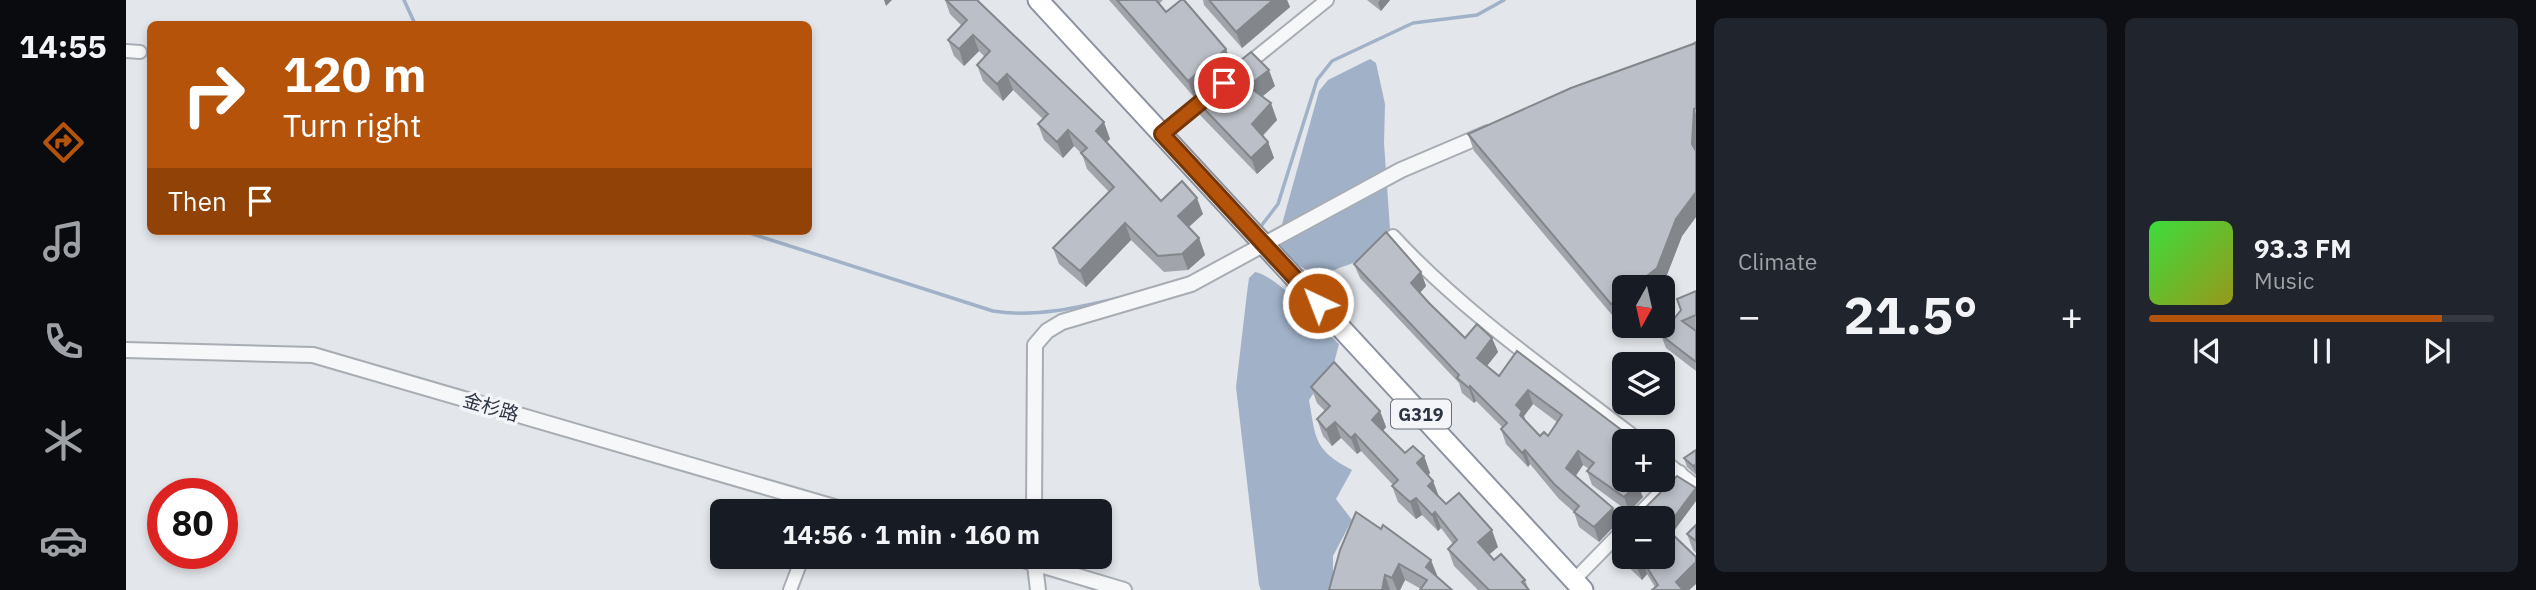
<!DOCTYPE html>
<html lang="en">
<head>
<meta charset="utf-8">
<style>
  :root { --surface:#171b24; --page:#20242c; --text:#f1f3f6; --muted:#9ea1a6; --line:#363941; --accent:#b45309 }
  body { margin:0; font-family:"IBM Plex Sans","Noto Sans SC",sans-serif; background:var(--page); color:var(--text); height:100vh; display:flex; flex-direction:column; font-size:26px; white-space:nowrap }
  * { box-sizing:border-box; margin:0 }
  p { font-size:23px; color:var(--muted) }
  .icon { flex:none; width:38px; height:38px; fill:none; stroke:currentColor; stroke-width:2; stroke-linecap:round; stroke-linejoin:round }
  .map { position:relative; flex:1; overflow:hidden }
  .details { display:flex; flex-direction:column; gap:18px; padding:18px; background:#0d0f14; width:840px }
  .details>* { flex:none }
  .guide { position:absolute; left:21px; top:21px; width:665px; height:214px; border-radius:10px; box-shadow:0 4px 10px #0003; background:#b45309; color:#fff; overflow:hidden }
  .needle { width:46px; rotate:188deg }
  .buttons { position:absolute; left:1486px; top:275px; display:grid; gap:14px }
  .buttons a { display:grid; place-items:center; width:63px; height:63px; border-radius:10px; background:var(--surface); box-shadow:0 4px 10px #0003; font-size:35px }
  .speed { position:absolute; left:21px; top:478px; display:flex; gap:14px; font-size:35px; font-weight:700; text-align:center }
  .speed>* { display:grid; place-content:center; width:91px; height:91px; border-radius:50%; background:var(--surface); box-shadow:0 4px 10px #0003; line-height:1 }
  .speed .limit { border:10px solid #d22; background:#fff; color:#111 }
  .pin { position:absolute; display:grid; place-items:center; width:60px; height:60px; color:#fff; margin:-30px; border:4px solid #fff; border-radius:50%; box-shadow:0 2px 7px #0007 }
  .me { position:absolute; width:77px; margin:-38px; rotate:317deg; stroke-linejoin:round; filter:drop-shadow(0 0 5px #0008) }
  .turn { display:flex; align-items:center; gap:24px; height:147px; padding:0 21px; font-size:32px }
  .turn .icon { width:91px; height:91px; stroke-width:2.5 }
  .turn b { display:block; font-size:49px; line-height:60px }
  .then { display:flex; align-items:center; height:66px; padding:0 21px; background:#0003; gap:14px; font-size:26px }
  .big { font-size:52px; font-weight:700; line-height:1.1 }
  .details .card { flex:1; display:flex; flex-direction:column; justify-content:center; gap:10px; min-width:0; padding:0 24px; border-radius:10px; background:var(--page) }
  .song { display:flex; align-items:center; gap:21px }
  .cover { width:84px; height:84px; border-radius:10px; background:linear-gradient(135deg,hsl(120 70% 55%),hsl(60 70% 35%)) }
  .played { height:7px; border-radius:4px; background:linear-gradient(90deg,var(--accent) 85%,var(--line) 85%) }
  .keys { display:flex; justify-content:space-around; direction:ltr }
  .heat { display:flex; justify-content:space-between; align-items:center; font-size:38px; direction:ltr }
  .details .tiles { flex:1; display:grid; gap:18px; grid-template-columns:repeat(2,1fr) }
  .trip { position:absolute; left:584px; top:499px; width:402px; height:70px; border-radius:10px; background:var(--surface); box-shadow:0 4px 10px #0003; font-weight:700; line-height:70px; text-align:center }
  main { display:flex; flex:1; min-height:0 }
  .tab-bar { display:flex; flex-direction:column; width:126px; justify-content:space-around; align-items:center; background:#090b0e; color:var(--muted) }
  .tab-bar .icon { width:49px; height:49px }
  .tab-bar .selected { color:var(--accent) }
  .tab-bar b { font-size:32px; color:var(--text) }
  .map>svg:first-child { display:block }
  .water { fill:#a1b2c8 }
  .lines { fill:none; stroke-linecap:round; stroke-linejoin:round }
  .stream { stroke:#a1b2c8; stroke-width:3.5 }
  .minor-casing { stroke:#a8adb4; stroke-width:16 }
  .tertiary-casing { stroke:#a8adb4; stroke-width:18 }
  .trunk-casing { stroke:#8c93a0; stroke-width:23 }
  .minor { stroke:#f6f7f9; stroke-width:12 }
  .tertiary { stroke:#f6f7f9; stroke-width:14 }
  .trunk { stroke:#fff; stroke-width:19 }
  .wall { fill:#a1a4ab; fill-rule:evenodd }
  .shaded-wall { fill:#83868b }
  .building { fill:#bbbfc7; stroke:#83868b; stroke-width:2; fill-rule:evenodd }
  .route-casing { stroke:#753606; stroke-width:18 }
  .route { stroke:#b45309; stroke-width:12 }
  .labels { text-anchor:middle; dominant-baseline:central; stroke-width:7; stroke-linejoin:round; paint-order:stroke }
  .shield { fill:#f3f5f8; stroke:#686d79; stroke-width:2 }
  .shield-label { font-size:18px; font-weight:bold; fill:#2c3342 }
  .street-label { font-size:19px; fill:#2c3342; stroke:#f3f5f8 }
</style>
</head>
<body>
<main>
<nav class="tab-bar">
<b>14:55</b>
<svg class="icon selected" aria-label="directions" viewBox="0 0 24 24"><path d="M12 3l9 9-9 9-9-9zM9 14v-3h6M13 9l2 2-2 2"/></svg>
<svg class="icon" aria-label="music" viewBox="0 0 24 24"><path d="M9 18V5l10-2v13"/><circle cx="6" cy="18" r="3"/><circle cx="16" cy="16" r="3"/></svg>
<svg class="icon" aria-label="phone" viewBox="0 0 24 24"><path d="M5 4h4l2 5-3 2q2 4 5 5l2-3 5 2v4C11 20 4 13 5 4z"/></svg>
<svg class="icon" aria-label="climate" viewBox="0 0 24 24"><path d="M12 3v18M4 7l16 10M4 17L20 7"/></svg>
<svg class="icon" aria-label="car" viewBox="0 0 24 24"><path d="M5 17H2v-5l4-1 3-4h7l3 4 3 1v5h-3M9 17h6M6 11h13"/><circle cx="7" cy="17" r="2"/><circle cx="17" cy="17" r="2"/></svg>
</nav>
<div class="map">
<svg width="1570" height="590" viewBox="0 0 1570 590">
  <rect width="100%" height="100%" fill="#e3e6ea"/>
  <!-- water -->
  <g class="water">
    <path d="M 1244,59 L 1250,63 L 1259,104 L 1258,143 L 1264,229 C 1258,240 1243,255 1231,261 C 1218,268 1208,267 1196,278 L 1162,260 L 1153,246 L 1156,224 L 1193,91 L 1202,80 Z"/>
    <path d="M 1129,272 C 1154,277 1193,325 1213,344 L 1208,363 L 1183,400 C 1190,440 1188,450 1226,470 L 1210,499 L 1226,520 L 1207,556 L 1207,590 L 1135,590 L 1133,585 L 1110,387 L 1121,293 L 1123,278 Z"/>
  </g>
  <g class="lines">
    <!-- stream -->
    <g class="stream">
      <path d="M 278,0 L 289,24"/>
      <path d="M 1132,230 L 1152,204 L 1191,80 L 1206,61 L 1287,23 L 1351,15 L 1378,0"/>
      <path d="M 617,231 L 867,311 C 910,318 955,307 997,297"/>
    </g>
    <defs>
      <g id="minor">
        <path d="M 0,51 L 14,52"/>
        <path d="M 1118,67 L 1201,0"/>
        <path d="M 1036,134 L 1082,96"/>
        <path d="M 1267,236 C 1339,314 1430,376 1514,441"/>
        <path d="M 1536,459 L 1570,486"/>
        <path d="M 1509,518 L 1554,472"/>
        <path d="M 1448,580 L 1498,529"/>
        <path d="M 664,590 L 677,556"/>
      </g>
      <g id="tertiary">
        <path d="M 0,350 L 187,355 L 722,511"/>
        <path d="M 908,511 L 909,345 L 921,331 L 936,322 L 1065,284 L 1275,170 L 1362,133"/>
        <path d="M 884,556 L 998,590"/>
        <path d="M 908,557 L 912,590"/>
      </g>
      <path id="trunk" d="M 912,0 L 1457,590"/>
    </defs>
    <!-- minor casing -->
    <use href="#minor" class="minor-casing"/>
    <!-- tertiary casing -->
    <use href="#tertiary" class="tertiary-casing"/>
    <!-- trunk casing -->
    <use href="#trunk" class="trunk-casing"/>
    <!-- minor -->
    <use href="#minor" class="minor"/>
    <!-- tertiary -->
    <use href="#tertiary" class="tertiary"/>
    <!-- trunk -->
    <use href="#trunk" class="trunk"/>
  </g>
  <!-- wall -->
  <g class="wall">
    <path d="M 819,0 L 851,0 L 984,139 L 980,142 L 1035,201 L 1077,214 L 1063,227 L 1073,238 L 1079,255 L 1062,270 L 1038,272 L 1005,240 L 960,287 L 933,264 L 927,248 L 983,192 L 961,169 L 956,154 L 948,146 L 937,158 L 918,140 L 912,124 L 917,119 L 887,90 L 877,101 L 857,81 L 851,65 L 859,57 L 853,51 L 838,66 L 828,56 L 822,40 L 836,26 L 824,14 Z"/>
    <path d="M 983,0 L 1037,0 L 1033,4 L 1040,12 L 1100,49 L 1106,66 L 1068,97 Z"/>
    <path d="M 1077,0 L 1161,0 L 1164,7 L 1116,48 L 1078,5 Z"/>
    <path d="M 1241,0 L 1264,0 L 1255,11 Z"/>
    <path d="M 1570,42 L 1570,217 L 1556,236 L 1537,285 L 1534,287 L 1498,287 L 1491,321 L 1348,151 L 1342,134 L 1567,44 Z"/>
    <path d="M 1149,86 L 1136,97 L 1151,120 L 1137,136 L 1142,142 L 1148,158 L 1131,174 L 1074,115 L 1068,98 Z"/>
    <path d="M 1228,264 L 1295,272 L 1300,286 L 1294,293 L 1339,338 L 1363,335 L 1366,338 L 1372,352 L 1361,366 L 1373,376 L 1391,351 L 1515,493 L 1517,497 L 1503,512 L 1466,485 L 1461,471 L 1463,469 L 1457,465 L 1450,476 L 1487,508 L 1492,522 L 1473,542 L 1453,527 L 1448,512 L 1433,499 L 1404,464 L 1402,467 L 1380,444 L 1375,429 L 1377,428 L 1350,401 L 1348,403 L 1336,393 L 1333,383 L 1234,278 ZM 1407,404 L 1431,422 L 1422,436 L 1414,436 L 1400,422 L 1398,416 Z"/>
    <path d="M 1570,291 L 1570,330 L 1569,331 L 1570,331 L 1570,371 L 1540,348 L 1535,335 Z"/>
    <path d="M 1185,387 L 1254,411 L 1260,427 L 1257,431 L 1279,453 L 1298,456 L 1304,473 L 1302,475 L 1307,481 L 1313,497 L 1372,547 L 1363,554 L 1368,560 L 1399,580 L 1403,590 L 1352,590 L 1328,566 L 1322,549 L 1327,544 L 1315,528 L 1312,531 L 1296,515 L 1290,519 L 1272,502 L 1266,486 L 1267,485 L 1235,451 L 1231,454 L 1215,438 L 1206,446 L 1197,436 L 1191,419 L 1199,411 L 1191,403 Z"/>
    <path d="M 1570,450 L 1570,475 L 1561,467 L 1558,458 Z"/>
    <path d="M 1570,501 L 1546,533 L 1570,557 L 1570,584 L 1563,590 L 1529,587 L 1521,574 L 1516,580 L 1494,559 L 1488,543 L 1498,532 L 1498,556 L 1536,556 L 1540,538 L 1536,536 L 1536,518 L 1516,518 L 1514,513 Z"/>
    <path d="M 1230,512 L 1311,575 L 1310,576 L 1295,589 L 1279,580 L 1274,590 L 1203,590 Z"/>
    <path d="M 1570,525 L 1570,553 L 1567,550 L 1561,534 Z"/>
  </g>
  <!-- shaded-wall -->
  <g class="shaded-wall">
    <path d="M 758,0 L 766,0 L 760,6 Z"/>
    <path d="M 1147,0 L 1161,0 L 1164,7 L 1116,48 L 1110,32 Z"/>
    <path d="M 1254,0 L 1264,0 L 1255,11 L 1252,3 Z"/>
    <path d="M 847,35 L 853,51 L 838,66 L 833,49 Z"/>
    <path d="M 1100,49 L 1106,66 L 1068,97 L 1062,81 Z"/>
    <path d="M 1143,70 L 1149,86 L 1128,103 L 1122,86 Z"/>
    <path d="M 881,74 L 887,90 L 877,101 L 871,84 Z"/>
    <path d="M 1145,103 L 1151,120 L 1132,140 L 1126,124 Z"/>
    <path d="M 1568,109 L 1570,114 L 1570,156 L 1566,144 Z"/>
    <path d="M 978,122 L 984,139 L 976,147 L 970,131 Z"/>
    <path d="M 942,130 L 948,146 L 937,158 L 931,142 Z"/>
    <path d="M 1142,142 L 1148,158 L 1131,174 L 1125,158 Z"/>
    <path d="M 1570,192 L 1570,217 L 1556,236 L 1537,285 L 1534,287 L 1507,287 L 1550,219 Z"/>
    <path d="M 1071,198 L 1077,214 L 1057,232 L 1052,216 Z"/>
    <path d="M 999,223 L 1005,240 L 960,287 L 954,271 Z"/>
    <path d="M 1073,238 L 1079,255 L 1062,270 L 1056,254 Z"/>
    <path d="M 1295,272 L 1300,286 L 1290,297 L 1285,283 Z"/>
    <path d="M 1498,294 L 1498,315 L 1491,321 L 1485,304 Z"/>
    <path d="M 1366,338 L 1372,352 L 1356,372 L 1351,358 Z"/>
    <path d="M 1344,386 L 1350,401 L 1348,403 L 1343,388 Z"/>
    <path d="M 1402,390 L 1407,404 L 1398,416 L 1402,426 L 1399,430 L 1390,405 Z"/>
    <path d="M 1254,411 L 1260,427 L 1252,437 L 1246,420 Z"/>
    <path d="M 1209,422 L 1215,438 L 1206,446 L 1200,430 Z"/>
    <path d="M 1229,434 L 1235,451 L 1231,454 L 1225,438 Z"/>
    <path d="M 1399,450 L 1404,464 L 1402,467 L 1396,453 Z"/>
    <path d="M 1452,451 L 1457,465 L 1445,482 L 1440,468 Z"/>
    <path d="M 1298,456 L 1304,473 L 1297,480 L 1291,463 Z"/>
    <path d="M 1570,464 L 1570,475 L 1567,466 Z"/>
    <path d="M 1509,480 L 1524,480 L 1515,493 L 1517,497 L 1503,512 L 1498,497 Z"/>
    <path d="M 1307,481 L 1313,497 L 1302,486 Z"/>
    <path d="M 1570,488 L 1570,501 L 1542,539 L 1538,531 Z"/>
    <path d="M 1290,498 L 1296,515 L 1290,519 L 1284,502 Z"/>
    <path d="M 1487,508 L 1492,522 L 1473,542 L 1468,527 Z"/>
    <path d="M 1309,512 L 1315,528 L 1312,531 L 1306,515 Z"/>
    <path d="M 1366,530 L 1372,547 L 1358,559 L 1352,542 Z"/>
    <path d="M 1515,558 L 1521,574 L 1516,580 L 1510,564 Z"/>
    <path d="M 1305,560 L 1311,575 L 1306,583 L 1300,567 Z"/>
    <path d="M 1570,562 L 1570,584 L 1563,590 L 1553,590 L 1550,582 Z"/>
    <path d="M 1273,564 L 1279,580 L 1274,590 L 1271,590 L 1266,578 Z"/>
    <path d="M 1259,575 L 1264,590 L 1256,590 Z"/>
  </g>
  <!-- building -->
  <g class="building">
    <path d="M 820,0 L 851,0 L 978,122 L 970,131 L 1035,201 L 1056,181 L 1071,198 L 1052,216 L 1073,238 L 1056,254 L 1032,256 L 999,223 L 954,271 L 927,248 L 988,187 L 955,153 L 961,148 L 942,130 L 931,142 L 912,124 L 922,114 L 881,74 L 871,84 L 851,65 L 864,51 L 847,35 L 833,49 L 822,40 L 841,20 Z"/>
    <path d="M 991,0 L 1030,0 L 1040,12 L 1055,0 L 1058,0 L 1100,49 L 1062,81 Z"/>
    <path d="M 1083,0 L 1147,0 L 1110,32 Z"/>
    <path d="M 1570,42 L 1570,108 L 1568,109 L 1566,144 L 1570,151 L 1570,192 L 1550,219 L 1531,268 L 1507,287 L 1498,287 L 1498,294 L 1485,304 L 1342,134 L 1445,88 L 1567,44 Z"/>
    <path d="M 1125,52 L 1143,70 L 1122,86 L 1145,103 L 1126,124 L 1142,142 L 1125,158 L 1068,98 Z"/>
    <path d="M 1260,232 L 1295,272 L 1285,283 L 1303,303 L 1339,338 L 1351,324 L 1366,338 L 1351,358 L 1373,376 L 1391,351 L 1510,441 L 1498,441 L 1498,480 L 1509,480 L 1512,483 L 1498,497 L 1461,471 L 1468,463 L 1452,451 L 1440,468 L 1487,508 L 1468,527 L 1448,512 L 1453,506 L 1428,484 L 1399,450 L 1396,453 L 1375,429 L 1381,423 L 1344,386 L 1343,388 L 1331,378 L 1333,375 L 1228,264 ZM 1402,390 L 1436,415 L 1422,436 L 1418,432 L 1414,436 L 1394,415 L 1396,411 L 1390,405 Z"/>
    <path d="M 1570,291 L 1570,315 L 1556,321 L 1570,331 L 1570,362 L 1535,335 L 1555,310 L 1551,299 Z"/>
    <path d="M 1208,362 L 1254,411 L 1246,420 L 1279,453 L 1287,446 L 1298,456 L 1291,463 L 1307,481 L 1302,486 L 1320,504 L 1333,493 L 1366,530 L 1352,542 L 1368,560 L 1375,554 L 1399,580 L 1396,582 L 1403,590 L 1363,590 L 1322,549 L 1331,540 L 1309,512 L 1306,515 L 1290,498 L 1284,502 L 1266,486 L 1272,480 L 1229,434 L 1225,438 L 1209,422 L 1200,430 L 1191,419 L 1204,406 L 1185,387 Z"/>
    <path d="M 1570,450 L 1570,464 L 1567,466 L 1558,458 Z"/>
    <path d="M 1551,476 L 1570,488 L 1538,531 L 1536,529 L 1536,518 L 1521,518 L 1514,513 Z"/>
    <path d="M 1230,512 L 1255,529 L 1257,525 L 1305,560 L 1300,567 L 1326,590 L 1294,590 L 1301,580 L 1273,564 L 1266,578 L 1259,575 L 1256,590 L 1203,590 L 1214,550 Z"/>
    <path d="M 1570,525 L 1570,541 L 1561,534 Z"/>
    <path d="M 1498,532 L 1498,552 L 1488,543 Z"/>
    <path d="M 1545,533 L 1570,557 L 1570,562 L 1550,582 L 1557,590 L 1526,590 L 1532,585 L 1515,558 L 1510,564 L 1503,556 L 1536,556 L 1536,542 Z"/>
  </g>
  <g class="lines">
    <defs>
      <path id="route" d="M 1098,83 L 1036,134 L 1192,303"/>
    </defs>
    <!-- route casing -->
    <use href="#route" class="route-casing"/>
    <!-- route -->
    <use href="#route" class="route"/>
  </g>
  <g class="labels">
    <!-- shield labels -->
    <rect class="shield" x="1265" y="399.5" width="60" height="29" rx="5"/>
    <g class="shield-label">
      <text x="1295" y="414">G319</text>
    </g>
    <!-- street labels -->
    <g class="street-label">
      <text transform="translate(365 407) rotate(16)">金杉路</text>
    </g>
  </g>
</svg>
<div class="buttons">
<a><svg class="needle" viewBox="-14 -14 28 28"><path d="M0-13l5 13h-10z" fill="#e53935"/><path d="M0 13l5-13h-10z" fill="#9ea1a6"/></svg></a>
<a><svg class="icon" aria-label="layers" viewBox="0 0 24 24"><path d="M12 4l9 5-9 5-9-5zM3 14l9 5 9-5"/></svg></a>
<a>+</a>
<a>−</a>
</div>
<div class="speed"><div class="limit">80</div></div>
<div class="pin" style="left:1098px;top:83px;background:#d93025"><svg class="icon" aria-label="arrive" viewBox="0 0 24 24"><path d="M6 21V4h12l-3 4 3 4H6"/></svg></div>
<svg class="me" style="left:1192px;top:303px" viewBox="-20 -20 40 40"><circle r="17" fill="#b45309" stroke="#fff" stroke-width="3"/><path d="M0-11L8 9 0 5-8 9z" fill="#fff"/></svg>
<div class="trip">14:56 · 1 min · 160 m</div>
<div class="guide">
<div class="turn"><svg class="icon" aria-label="right" viewBox="0 0 24 24"><path d="M7 20v-9h11M14 6l5 5-5 5"/></svg><div><b>120 m</b>Turn right</div></div>
<div class="then">Then<svg class="icon" aria-label="arrive" viewBox="0 0 24 24"><path d="M6 21V4h12l-3 4 3 4H6"/></svg></div>
</div>
</div>
<section class="details">
<div class="tiles">
<div class="card"><p>Climate</p>
<div class="heat"><a>−</a><b class="big">21.5°</b><a>+</a></div>
</div>
<div class="card">
<div class="song"><i class="cover"></i><div><b>93.3 FM</b><p>Music</p></div></div>
<div class="played"></div>
<div class="keys"><svg class="icon" aria-label="previous" viewBox="0 0 24 24"><path d="M18 5L8 12l10 7zM5 5v14"/></svg><svg class="icon" aria-label="pause" viewBox="0 0 24 24"><path d="M8 5v14M16 5v14"/></svg><svg class="icon" aria-label="next" viewBox="0 0 24 24"><path d="M6 5l10 7-10 7zM19 5v14"/></svg></div>
</div>
</div>
</section>
</main>
</body>
</html>
